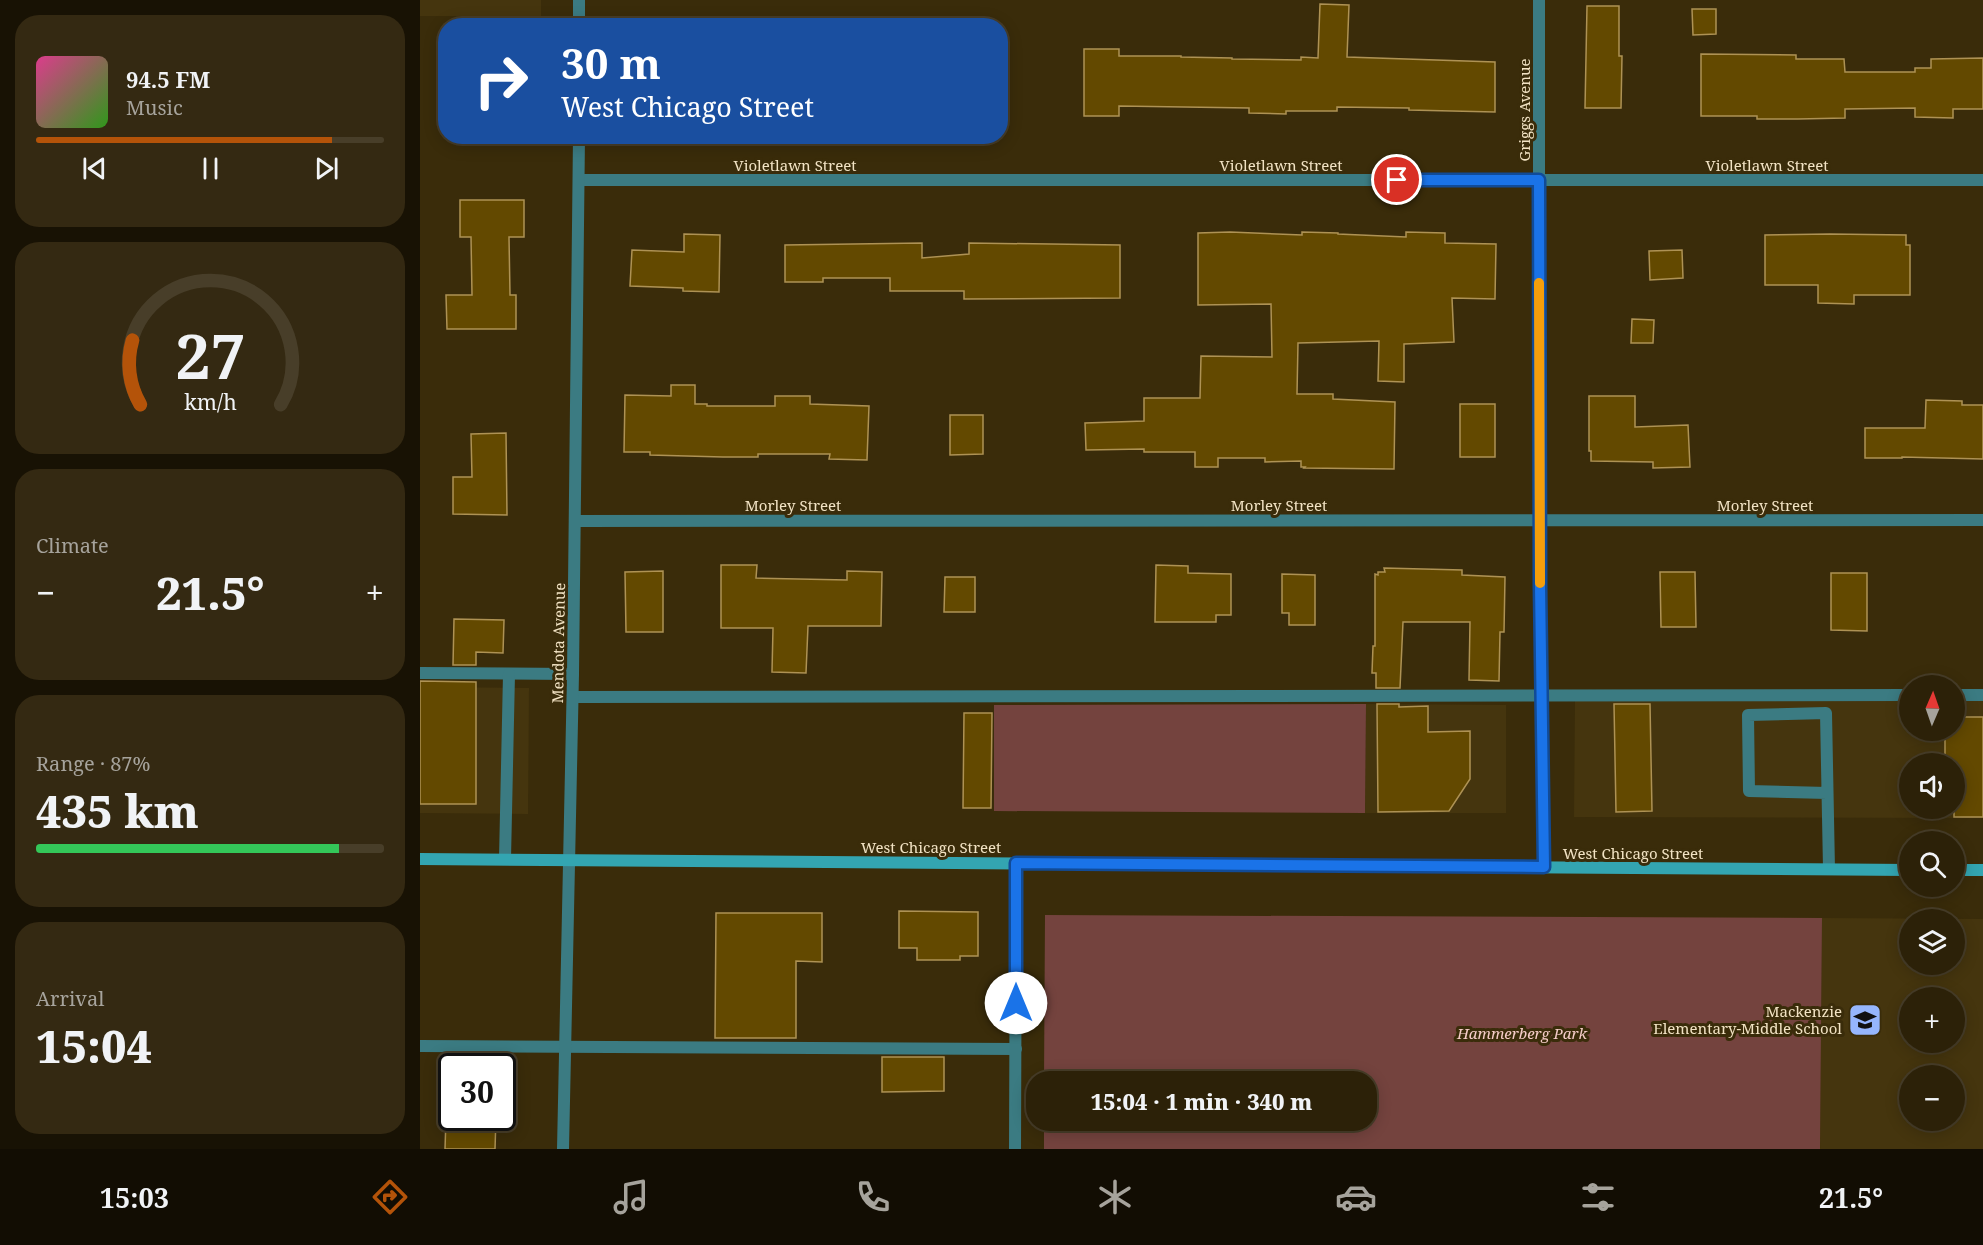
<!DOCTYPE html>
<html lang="en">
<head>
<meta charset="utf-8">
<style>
  :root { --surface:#2c2108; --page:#342912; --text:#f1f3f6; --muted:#a6a39c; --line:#483e29; --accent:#b45309 }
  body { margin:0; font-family:"Noto Serif",serif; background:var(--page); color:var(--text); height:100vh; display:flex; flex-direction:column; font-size:22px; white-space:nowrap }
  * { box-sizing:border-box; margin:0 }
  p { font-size:20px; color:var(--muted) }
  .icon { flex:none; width:33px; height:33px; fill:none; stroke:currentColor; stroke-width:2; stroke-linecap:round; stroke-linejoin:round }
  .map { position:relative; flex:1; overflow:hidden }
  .sheet { display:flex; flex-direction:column; gap:15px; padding:15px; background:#181204; width:420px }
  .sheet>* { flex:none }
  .hud { position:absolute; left:18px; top:18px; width:570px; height:126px; border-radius:24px; box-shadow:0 3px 15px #0003,0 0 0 2px var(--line); background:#1a4fa0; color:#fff; overflow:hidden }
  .needle { width:39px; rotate:2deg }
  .buttons { position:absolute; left:1479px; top:675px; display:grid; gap:12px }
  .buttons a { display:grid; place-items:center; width:66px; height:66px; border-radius:50%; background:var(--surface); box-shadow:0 3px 15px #0003,0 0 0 2px var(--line); font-size:30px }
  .speed { position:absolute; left:18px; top:1053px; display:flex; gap:12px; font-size:30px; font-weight:700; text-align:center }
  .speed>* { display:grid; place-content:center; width:78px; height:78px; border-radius:50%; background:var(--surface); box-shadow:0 3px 15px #0003,0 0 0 2px var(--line); line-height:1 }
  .speed .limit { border:3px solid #111; border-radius:9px; background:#fff; color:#111 }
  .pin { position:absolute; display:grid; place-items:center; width:51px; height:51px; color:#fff; margin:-26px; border:3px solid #fff; border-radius:50%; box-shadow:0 2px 6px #0007 }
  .me { position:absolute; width:66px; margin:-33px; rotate:0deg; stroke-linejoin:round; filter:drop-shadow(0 0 4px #0008) }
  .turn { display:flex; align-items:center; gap:21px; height:126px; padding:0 24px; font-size:27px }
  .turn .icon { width:78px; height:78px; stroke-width:2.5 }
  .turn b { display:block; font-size:42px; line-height:51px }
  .big { font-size:45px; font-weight:800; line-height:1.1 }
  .sheet .tile { flex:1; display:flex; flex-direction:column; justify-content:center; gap:9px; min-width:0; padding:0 21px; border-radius:24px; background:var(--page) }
  .sheet .dial { align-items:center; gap:0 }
  .dial svg { height:156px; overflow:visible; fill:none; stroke:var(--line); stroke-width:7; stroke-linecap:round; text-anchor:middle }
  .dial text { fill:var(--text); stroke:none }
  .song { display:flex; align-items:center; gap:18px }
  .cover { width:72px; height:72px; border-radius:9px; background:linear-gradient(135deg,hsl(330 70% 55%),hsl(110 70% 35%)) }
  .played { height:6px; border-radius:3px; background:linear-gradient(90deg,var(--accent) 85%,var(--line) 85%) }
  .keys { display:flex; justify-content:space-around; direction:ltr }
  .heat { display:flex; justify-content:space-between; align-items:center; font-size:33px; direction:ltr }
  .charge { height:9px; border-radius:4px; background:linear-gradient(90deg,#34c759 87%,var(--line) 0) }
  .trip { position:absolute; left:606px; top:1071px; width:351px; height:60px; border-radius:24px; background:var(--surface); box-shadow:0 3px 15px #0003,0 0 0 2px var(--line); font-weight:800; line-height:60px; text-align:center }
  .dock { display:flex; height:96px; justify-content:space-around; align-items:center; background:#120d03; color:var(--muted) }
  .dock .icon { width:42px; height:42px }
  .dock .on { color:var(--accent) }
  .dock b { font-size:27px; color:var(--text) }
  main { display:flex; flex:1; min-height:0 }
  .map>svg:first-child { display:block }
  .built { fill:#45350e; fill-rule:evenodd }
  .green { fill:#74433e }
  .building { fill:#634900; stroke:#ae9254; stroke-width:1.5 }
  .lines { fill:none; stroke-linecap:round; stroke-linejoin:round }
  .lane { stroke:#3b7b82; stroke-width:12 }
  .street { stroke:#3b7b82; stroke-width:12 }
  .secondary { stroke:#33a5b1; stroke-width:12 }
  .route-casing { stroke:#114b97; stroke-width:15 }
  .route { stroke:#1a73e8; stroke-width:10 }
  .slow { stroke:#f59e0b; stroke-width:10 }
  .labels { text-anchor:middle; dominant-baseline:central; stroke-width:6; stroke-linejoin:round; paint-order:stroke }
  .street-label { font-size:15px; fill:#f2e3c4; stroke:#3a2c0a }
  .poi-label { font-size:15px; fill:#f2e3c4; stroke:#3a2c0a; text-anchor:end }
  .park-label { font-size:15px; font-style:italic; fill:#f6cdc9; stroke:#3a2c0a }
</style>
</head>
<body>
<main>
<section class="sheet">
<div class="tile">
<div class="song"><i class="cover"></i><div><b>94.5 FM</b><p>Music</p></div></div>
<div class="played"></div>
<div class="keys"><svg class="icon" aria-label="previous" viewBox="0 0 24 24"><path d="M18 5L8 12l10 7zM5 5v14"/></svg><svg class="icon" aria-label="pause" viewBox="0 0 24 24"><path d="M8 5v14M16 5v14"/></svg><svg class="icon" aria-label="next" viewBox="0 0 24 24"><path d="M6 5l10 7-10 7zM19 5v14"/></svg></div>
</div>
<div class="tile dial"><svg viewBox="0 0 100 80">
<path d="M14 69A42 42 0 1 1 86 69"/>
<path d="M14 69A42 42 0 0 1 10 36" stroke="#b45309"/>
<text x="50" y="56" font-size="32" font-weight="700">27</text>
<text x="50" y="72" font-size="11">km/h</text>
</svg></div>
<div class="tile"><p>Climate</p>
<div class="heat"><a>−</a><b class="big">21.5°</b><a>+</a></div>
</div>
<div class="tile"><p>Range · 87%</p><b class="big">435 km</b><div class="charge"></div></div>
<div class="tile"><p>Arrival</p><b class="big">15:04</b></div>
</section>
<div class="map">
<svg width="1563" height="1149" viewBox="0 0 1563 1149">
  <rect width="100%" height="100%" fill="#3a2c0a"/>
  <!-- built -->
  <g class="built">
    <rect x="0" y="0" width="121" height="16"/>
    <path d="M 0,687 L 109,688 L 108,814 L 0,813 Z"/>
    <path d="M 1155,700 L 1489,701 L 1490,730 L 1534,730 L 1535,701 L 1563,701 L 1563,818 L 1154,817 ZM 1490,764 L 1534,764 L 1534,808 L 1490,808 Z"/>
    <path d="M 946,704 L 1086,705 L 1086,813 L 945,813 Z"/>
    <path d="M 1402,918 L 1563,919 L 1563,1149 L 1400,1149 ZM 1490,920 L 1534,920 L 1534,964 L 1490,964 ZM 1490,998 L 1534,998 L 1534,1042 L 1490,1042 ZM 1490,1076 L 1534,1076 L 1534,1120 L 1490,1120 Z"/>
  </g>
  <!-- green -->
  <g class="green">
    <path d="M 946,704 L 945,813 L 574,811 L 574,705 Z"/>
    <path d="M 625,915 L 1402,918 L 1400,1149 L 624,1149 L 624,1121 L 946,1120 L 946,1082 L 624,1081 Z"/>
  </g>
  <!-- building -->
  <g class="building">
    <path d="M 900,4 L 929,5 L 927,57 L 1075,62 L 1075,112 L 989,110 L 989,108 L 917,107 L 917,111 L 866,111 L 866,114 L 829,113 L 829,108 L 699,106 L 699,116 L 664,116 L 664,49 L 699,49 L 699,56 L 761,56 L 761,57 L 812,58 L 812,59 L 881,60 L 881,57 L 898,58 Z"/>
    <path d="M 1167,6 L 1199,6 L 1199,56 L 1202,56 L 1201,108 L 1165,108 Z"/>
    <path d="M 1272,9 L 1296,9 L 1296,34 L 1273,35 Z"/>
    <path d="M 1281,54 L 1376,55 L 1376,59 L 1424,59 L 1425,72 L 1495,72 L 1495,68 L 1511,68 L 1511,59 L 1563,58 L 1563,109 L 1533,109 L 1533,118 L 1495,117 L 1495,108 L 1425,109 L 1425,118 L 1378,119 L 1337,119 L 1337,116 L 1281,116 Z"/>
    <path d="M 40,200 L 104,200 L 104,237 L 89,237 L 90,295 L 96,295 L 96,329 L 27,329 L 26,295 L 52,295 L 51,237 L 40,237 Z"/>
    <path d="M 810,232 L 882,235 L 882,232 L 918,233 L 918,234 L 986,237 L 986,232 L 1025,233 L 1025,243 L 1076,244 L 1075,299 L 1032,298 L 1034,342 L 984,344 L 984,382 L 958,381 L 959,341 L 878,343 L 877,394 L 913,394 L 913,399 L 975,402 L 974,469 L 884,468 L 885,467 L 881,467 L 881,461 L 845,462 L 845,458 L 798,458 L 798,467 L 775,467 L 775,452 L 724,452 L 724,449 L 666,450 L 665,423 L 724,421 L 724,398 L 780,398 L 781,356 L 852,357 L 851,304 L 778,305 L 778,233 Z"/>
    <path d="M 264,234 L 300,235 L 299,292 L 263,291 L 263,288 L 210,286 L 212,250 L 264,252 Z"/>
    <path d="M 1410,234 L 1486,235 L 1486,245 L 1490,245 L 1490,295 L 1434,295 L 1434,304 L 1398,303 L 1398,285 L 1345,285 L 1345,235 Z"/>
    <path d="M 502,243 L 502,258 L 549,254 L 549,243 L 700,245 L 700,298 L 544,299 L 544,291 L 470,291 L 470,278 L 403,278 L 403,282 L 365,282 L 365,245 Z"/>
    <path d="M 1262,250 L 1263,278 L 1230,280 L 1229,251 Z"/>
    <path d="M 1212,319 L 1234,320 L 1233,343 L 1211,343 Z"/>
    <path d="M 251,385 L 275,385 L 275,404 L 287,404 L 287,406 L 355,406 L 355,396 L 390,396 L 390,404 L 449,406 L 447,460 L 409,459 L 410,454 L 338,454 L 338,457 L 303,457 L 230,455 L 230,452 L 204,452 L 205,395 L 251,396 Z"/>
    <path d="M 1169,396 L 1215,396 L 1215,427 L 1268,425 L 1270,467 L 1233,468 L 1233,462 L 1171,461 L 1171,451 L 1169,451 Z"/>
    <path d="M 1506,400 L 1542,401 L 1542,405 L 1563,405 L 1563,459 L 1482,457 L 1482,458 L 1445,458 L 1445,428 L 1505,428 Z"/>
    <rect x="1040" y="404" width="35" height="53"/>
    <path d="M 530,415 L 563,415 L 563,454 L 530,455 Z"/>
    <path d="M 86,433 L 87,515 L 33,514 L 33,477 L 52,477 L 51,434 Z"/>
    <path d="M 301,565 L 337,565 L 336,578 L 427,580 L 427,571 L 462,572 L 461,626 L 388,626 L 386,673 L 352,672 L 353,628 L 301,628 Z"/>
    <path d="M 736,565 L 768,566 L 768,573 L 811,574 L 811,615 L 796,615 L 796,622 L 735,622 Z"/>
    <path d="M 964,568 L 1042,570 L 1042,575 L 1085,577 L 1084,632 L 1080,632 L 1079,681 L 1049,680 L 1050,622 L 983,622 L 980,688 L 956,688 L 956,673 L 952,673 L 953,646 L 955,646 L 955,574 L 958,575 L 958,572 L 965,572 Z"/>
    <path d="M 243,571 L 243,632 L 206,632 L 205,572 Z"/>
    <path d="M 1240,572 L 1275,572 L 1276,627 L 1241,627 Z"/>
    <path d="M 1411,573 L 1447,573 L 1447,631 L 1411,630 Z"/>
    <path d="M 862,574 L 895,575 L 895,625 L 869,625 L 869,613 L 862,613 Z"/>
    <path d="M 525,577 L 555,577 L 555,612 L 524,612 Z"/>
    <path d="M 34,619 L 84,620 L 83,653 L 56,652 L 56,665 L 33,665 Z"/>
    <path d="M 0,681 L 56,682 L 56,804 L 0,804 Z"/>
    <path d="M 957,704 L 979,704 L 979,707 L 1008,706 L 1008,732 L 1050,731 L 1050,779 L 1029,811 L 958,812 Z"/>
    <path d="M 1194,704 L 1230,704 L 1232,811 L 1196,812 Z"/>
    <path d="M 544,713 L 572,713 L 571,808 L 543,808 Z"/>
    <path d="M 1534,717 L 1563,717 L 1563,817 L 1534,817 L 1534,764 L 1525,764 L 1525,730 L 1534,730 Z"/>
    <path d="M 479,911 L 558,912 L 558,956 L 540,956 L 540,960 L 497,960 L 497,948 L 479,948 Z"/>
    <path d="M 296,913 L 402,913 L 402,962 L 376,961 L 376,1038 L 295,1038 Z"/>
    <path d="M 462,1057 L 524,1057 L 524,1091 L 462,1092 Z"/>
    <path d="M 26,1118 L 76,1118 L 75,1149 L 25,1149 Z"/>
  </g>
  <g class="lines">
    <!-- lane -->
    <g class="lane">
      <path d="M 0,673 L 153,674"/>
      <path d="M 1534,695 L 1563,695"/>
      <path d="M 153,697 L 1490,695"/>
      <path d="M 1407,793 L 1329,791 L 1328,715 L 1406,713 L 1409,869"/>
      <path d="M 85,859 L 89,674"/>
      <path d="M 0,1046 L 596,1049"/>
    </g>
    <!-- street -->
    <g class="street">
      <path d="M 1119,0 L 1119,520 L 1124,867"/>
      <path d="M 159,26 L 159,0"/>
      <path d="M 159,180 L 1563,180"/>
      <path d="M 155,521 L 1563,520"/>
      <path d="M 143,1149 L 153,674 L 159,136"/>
      <path d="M 595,1149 L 596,863"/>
    </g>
    <!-- secondary -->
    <g class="secondary">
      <path d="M 0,859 L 1490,870"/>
      <path d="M 1534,870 L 1563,870"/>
    </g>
  </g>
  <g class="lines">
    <defs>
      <path id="route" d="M 596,1003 L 596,863 L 1124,867 L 1120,586 L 1119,180 L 977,180"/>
    </defs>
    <!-- route casing -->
    <use href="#route" class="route-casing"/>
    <!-- route -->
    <use href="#route" class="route"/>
    <!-- slow -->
    <path class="slow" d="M 1119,283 L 1120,583"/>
  </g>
  <!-- icons -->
  <defs>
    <symbol id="school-square" viewBox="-11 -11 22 22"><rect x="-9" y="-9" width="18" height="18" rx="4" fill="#96b6fd" stroke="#3a2c0a"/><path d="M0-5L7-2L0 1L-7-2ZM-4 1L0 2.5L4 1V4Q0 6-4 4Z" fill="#111"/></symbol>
  </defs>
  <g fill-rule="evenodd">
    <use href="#school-square" x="1426" y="1001" width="38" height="38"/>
  </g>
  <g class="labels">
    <!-- street labels -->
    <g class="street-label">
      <text transform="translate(1104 110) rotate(-90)">Griggs Avenue</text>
      <text x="375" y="165">Violetlawn Street</text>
      <text x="861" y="165">Violetlawn Street</text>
      <text x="1347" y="165">Violetlawn Street</text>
      <text x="373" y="505">Morley Street</text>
      <text x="859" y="505">Morley Street</text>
      <text x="1345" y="505">Morley Street</text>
      <text transform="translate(138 643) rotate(-89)">Mendota Avenue</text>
      <text x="511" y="847">West Chicago Street</text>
      <text x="1213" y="853">West Chicago Street</text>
    </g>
    <!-- poi labels -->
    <g class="poi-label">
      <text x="1422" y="1011">Mackenzie<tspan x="1422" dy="17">Elementary-Middle School</tspan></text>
    </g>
    <!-- park labels -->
    <g class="park-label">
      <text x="1102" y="1033">Hammerberg Park</text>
    </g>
  </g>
</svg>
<div class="buttons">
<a><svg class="needle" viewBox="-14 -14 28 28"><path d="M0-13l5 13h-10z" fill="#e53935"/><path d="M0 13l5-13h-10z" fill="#a6a39c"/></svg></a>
<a><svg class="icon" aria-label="sound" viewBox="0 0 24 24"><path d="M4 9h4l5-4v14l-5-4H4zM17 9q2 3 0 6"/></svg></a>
<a><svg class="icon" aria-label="search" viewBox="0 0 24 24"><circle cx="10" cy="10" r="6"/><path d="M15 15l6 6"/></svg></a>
<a><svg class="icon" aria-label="layers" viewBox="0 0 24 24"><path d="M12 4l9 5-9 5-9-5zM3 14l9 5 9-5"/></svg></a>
<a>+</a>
<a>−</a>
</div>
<div class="speed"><div class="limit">30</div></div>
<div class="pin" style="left:977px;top:180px;background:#d93025"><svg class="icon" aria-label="arrive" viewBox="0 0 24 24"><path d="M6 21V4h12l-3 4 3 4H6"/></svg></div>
<svg class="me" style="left:596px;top:1003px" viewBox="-20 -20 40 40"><circle r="19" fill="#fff"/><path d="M0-13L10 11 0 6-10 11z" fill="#1a73e8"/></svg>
<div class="trip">15:04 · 1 min · 340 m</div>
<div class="hud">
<div class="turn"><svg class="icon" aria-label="right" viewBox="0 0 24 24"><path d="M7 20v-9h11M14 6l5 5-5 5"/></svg><div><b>30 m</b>West Chicago Street</div></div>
</div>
</div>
</main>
<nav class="dock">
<b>15:03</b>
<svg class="icon on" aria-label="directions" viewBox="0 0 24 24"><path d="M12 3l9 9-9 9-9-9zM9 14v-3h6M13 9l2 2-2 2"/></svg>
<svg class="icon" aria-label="music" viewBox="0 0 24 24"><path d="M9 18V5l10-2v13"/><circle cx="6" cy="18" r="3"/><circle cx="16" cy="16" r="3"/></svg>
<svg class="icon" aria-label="phone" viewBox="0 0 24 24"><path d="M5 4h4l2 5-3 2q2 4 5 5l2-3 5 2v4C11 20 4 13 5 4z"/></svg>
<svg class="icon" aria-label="climate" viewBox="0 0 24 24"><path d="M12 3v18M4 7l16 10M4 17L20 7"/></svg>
<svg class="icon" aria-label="car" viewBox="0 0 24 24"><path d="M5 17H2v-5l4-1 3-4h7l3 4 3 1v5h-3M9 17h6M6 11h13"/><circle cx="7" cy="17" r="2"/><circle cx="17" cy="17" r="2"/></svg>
<svg class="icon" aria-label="filters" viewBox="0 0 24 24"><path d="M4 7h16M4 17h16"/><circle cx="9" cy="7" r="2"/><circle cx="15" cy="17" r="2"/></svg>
<b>21.5°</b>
</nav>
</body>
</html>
